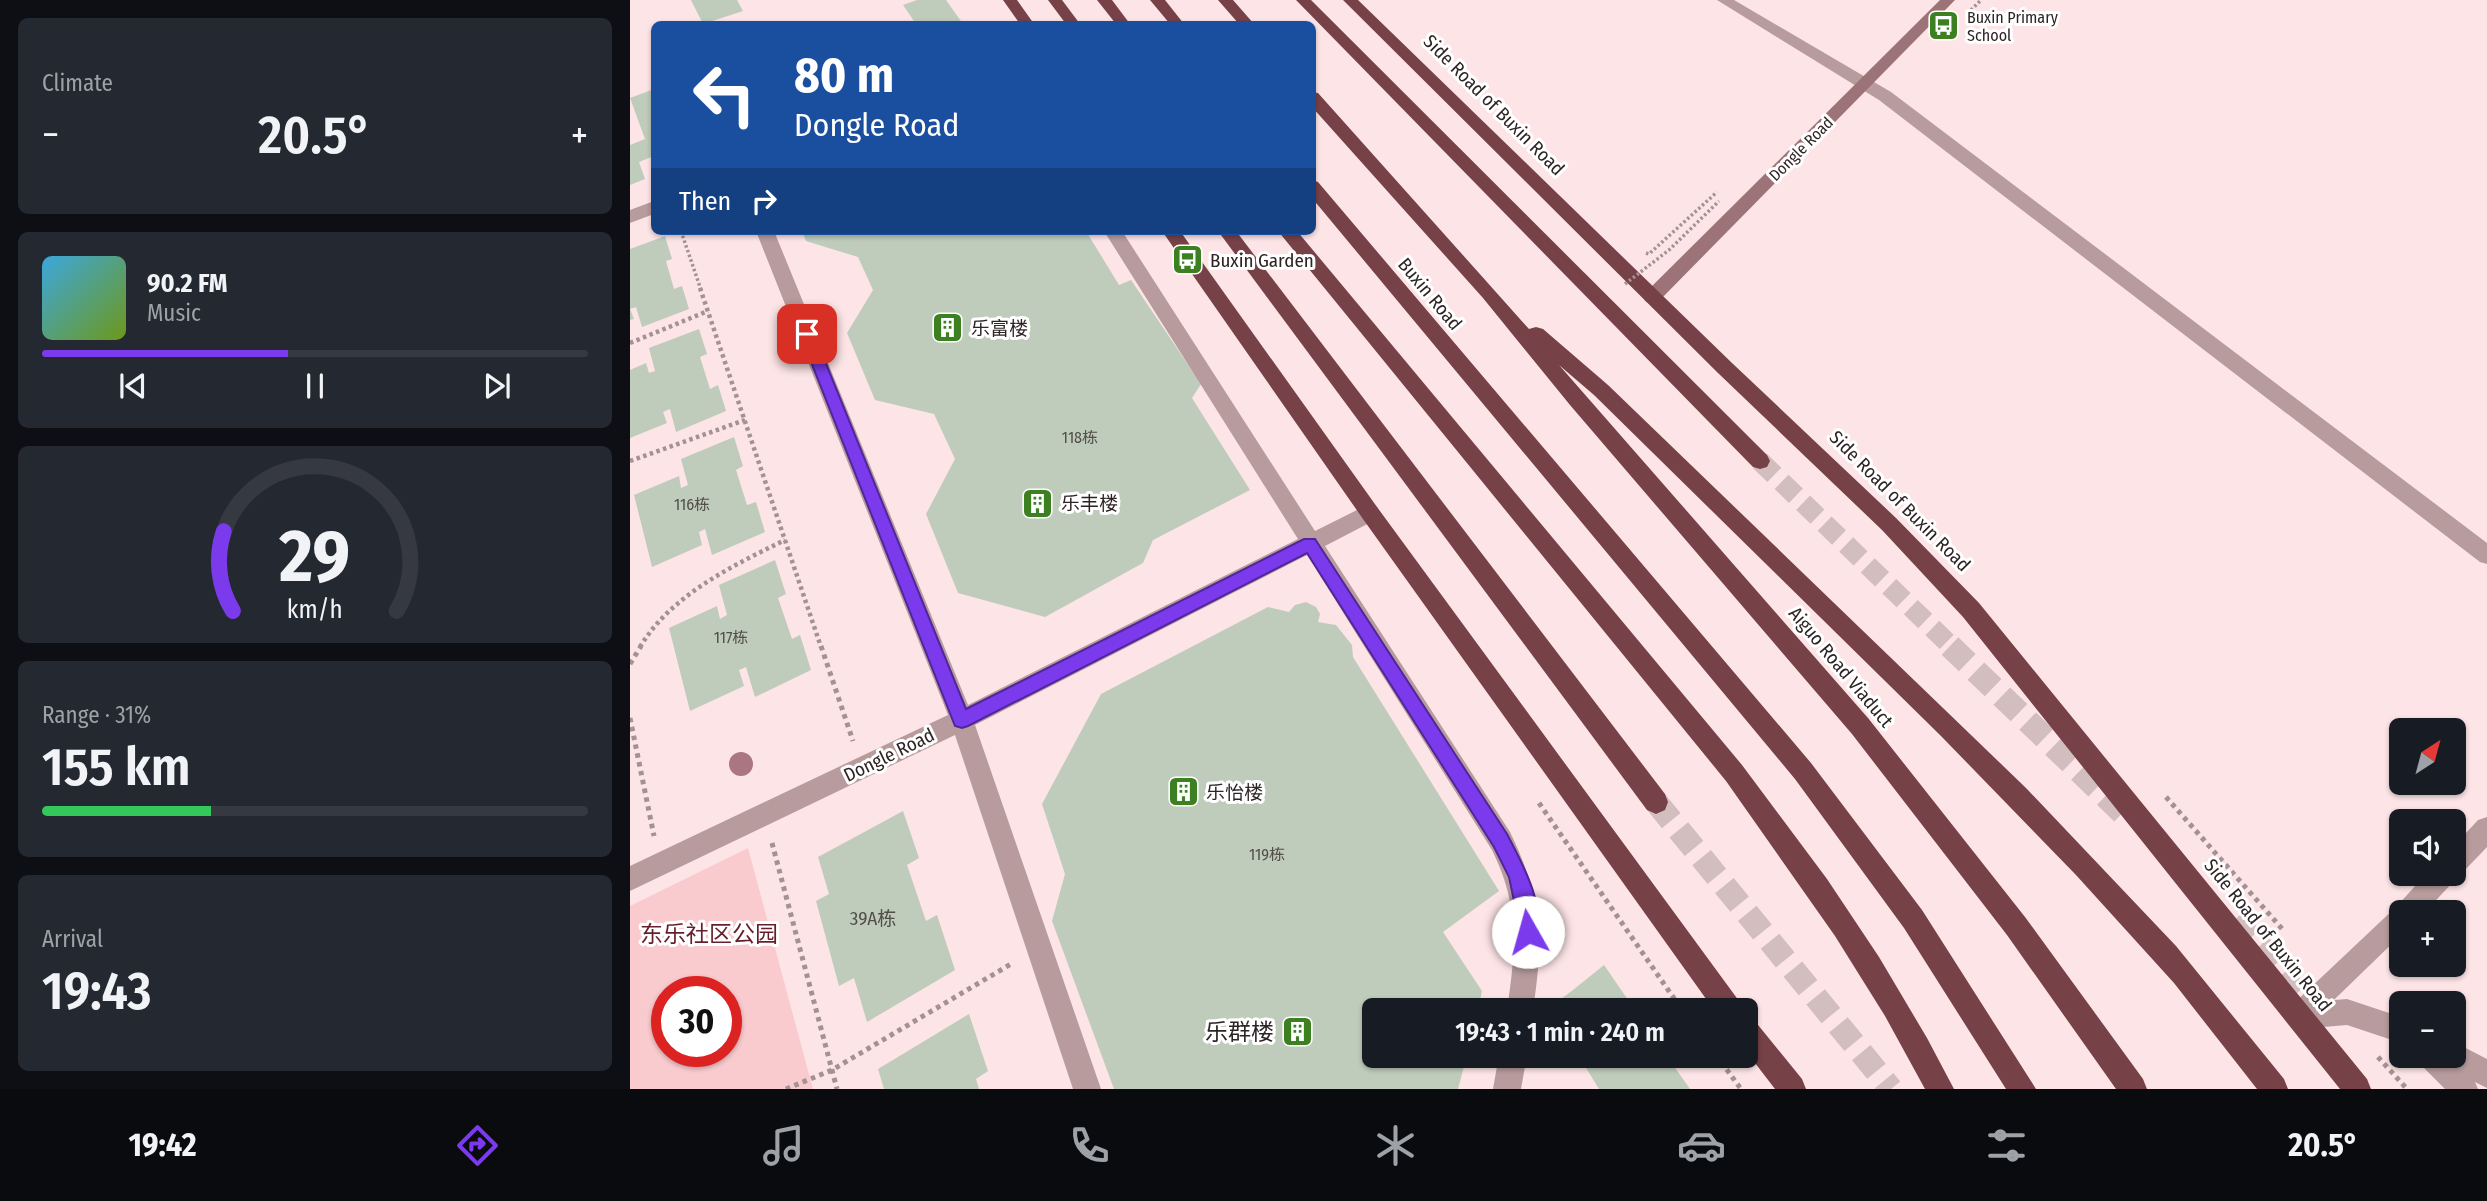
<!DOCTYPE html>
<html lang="en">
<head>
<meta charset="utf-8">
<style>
  :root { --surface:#171b24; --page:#242831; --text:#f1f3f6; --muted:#9ea1a6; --line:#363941; --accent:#7c3aed }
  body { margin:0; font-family:"Fira Sans Condensed","Noto Sans SC",sans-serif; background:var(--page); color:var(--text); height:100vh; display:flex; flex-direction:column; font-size:26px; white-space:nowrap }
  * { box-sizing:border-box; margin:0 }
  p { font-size:23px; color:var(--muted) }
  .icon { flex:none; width:38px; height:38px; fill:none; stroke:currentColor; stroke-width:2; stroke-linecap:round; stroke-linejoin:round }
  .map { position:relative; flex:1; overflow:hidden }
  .side { display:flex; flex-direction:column; gap:18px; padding:18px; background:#0d0f14; width:630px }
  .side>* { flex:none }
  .top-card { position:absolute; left:21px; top:21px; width:665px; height:214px; border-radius:10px; box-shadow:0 2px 5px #0004; background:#1a4fa0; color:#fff; overflow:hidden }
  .needle { width:46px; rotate:36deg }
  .fabs { position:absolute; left:1759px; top:718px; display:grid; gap:14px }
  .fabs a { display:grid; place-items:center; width:77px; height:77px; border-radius:10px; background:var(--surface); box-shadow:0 2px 5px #0004; font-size:35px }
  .speed { position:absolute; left:21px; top:976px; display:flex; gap:14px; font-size:35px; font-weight:700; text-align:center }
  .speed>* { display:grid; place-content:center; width:91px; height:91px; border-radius:50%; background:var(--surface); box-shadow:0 2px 5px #0004; line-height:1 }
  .speed .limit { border:10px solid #d22; background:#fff; color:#111 }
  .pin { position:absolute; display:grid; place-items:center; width:60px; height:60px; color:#fff; margin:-30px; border-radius:14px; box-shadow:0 4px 10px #0006 }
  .me { position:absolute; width:77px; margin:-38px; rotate:353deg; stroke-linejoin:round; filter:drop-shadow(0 0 5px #0008) }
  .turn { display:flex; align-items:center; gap:24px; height:147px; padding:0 28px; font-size:32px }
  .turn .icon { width:91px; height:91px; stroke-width:2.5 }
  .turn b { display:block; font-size:49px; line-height:60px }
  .then { display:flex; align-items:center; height:66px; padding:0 28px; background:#0003; gap:14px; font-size:26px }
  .big { font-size:52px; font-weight:600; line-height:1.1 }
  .side .widget { flex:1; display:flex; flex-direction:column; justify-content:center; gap:10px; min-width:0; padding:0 24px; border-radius:10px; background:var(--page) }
  .side .dial { align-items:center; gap:0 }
  .dial svg { height:182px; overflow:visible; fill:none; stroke:var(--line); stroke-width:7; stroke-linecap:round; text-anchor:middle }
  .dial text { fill:var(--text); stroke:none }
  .song { display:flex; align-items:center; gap:21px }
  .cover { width:84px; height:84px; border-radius:10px; background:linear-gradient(135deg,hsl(200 70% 55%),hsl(80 70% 35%)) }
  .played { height:7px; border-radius:4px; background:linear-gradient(90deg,var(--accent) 45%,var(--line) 45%) }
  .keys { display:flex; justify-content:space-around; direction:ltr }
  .heat { display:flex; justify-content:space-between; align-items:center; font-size:38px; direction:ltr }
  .charge { height:10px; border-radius:5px; background:linear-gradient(90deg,#34c759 31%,var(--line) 0) }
  .trip { position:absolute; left:732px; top:998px; width:396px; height:70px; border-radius:10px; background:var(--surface); box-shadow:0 2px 5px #0004; font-weight:600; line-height:70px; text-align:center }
  .tabs { display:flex; height:112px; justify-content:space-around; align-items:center; background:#090b0e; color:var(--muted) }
  .tabs .icon { width:49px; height:49px }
  .tabs .selected { color:var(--accent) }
  .tabs b { font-size:32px; color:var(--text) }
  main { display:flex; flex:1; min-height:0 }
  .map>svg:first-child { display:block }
  .green { fill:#f9cbcf; fill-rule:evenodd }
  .building { fill:#bfccbb }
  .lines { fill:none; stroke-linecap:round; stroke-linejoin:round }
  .highway-tunnel-far1 { stroke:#d3bebf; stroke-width:20; stroke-dasharray:20 10; stroke-linecap:butt }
  .highway-tunnel { stroke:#d3bebf; stroke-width:24; stroke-dasharray:24 12; stroke-linecap:butt }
  .path-far2 { stroke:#a39193; stroke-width:3.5; stroke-dasharray:2.5 2.5; stroke-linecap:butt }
  .path-far1 { stroke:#a39193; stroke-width:4.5; stroke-dasharray:3.5 3.5; stroke-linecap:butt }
  .path { stroke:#a39193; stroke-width:5; stroke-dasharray:4.5 4.5; stroke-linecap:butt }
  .lane { fill:#b79b9d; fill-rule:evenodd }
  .street { fill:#b79b9d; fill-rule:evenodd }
  .secondary { fill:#9c7478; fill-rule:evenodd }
  .highway { fill:#764147; fill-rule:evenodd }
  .path-bridge { stroke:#a39193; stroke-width:3.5; stroke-dasharray:2.5 2.5; stroke-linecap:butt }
  .tree { fill:#aa7780 }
  .route { fill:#7c3aed; stroke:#51269a; stroke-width:2 }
  .labels { text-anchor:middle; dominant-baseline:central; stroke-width:6; stroke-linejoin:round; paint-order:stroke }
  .far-poi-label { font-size:16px; fill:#2d2425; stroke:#fff; text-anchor:start }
  .far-street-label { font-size:16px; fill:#2d2425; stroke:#fff }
  .number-label { font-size:16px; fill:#524e4a }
  .street-label { font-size:19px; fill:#2d2425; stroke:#fff }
  .poi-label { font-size:19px; fill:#2d2425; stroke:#fff; text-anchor:start }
  .near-number-label { font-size:19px; fill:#524e4a }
  .near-park-label { font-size:23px; fill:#661e2c; stroke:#fff }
  .near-poi-label { font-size:23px; fill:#2d2425; stroke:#fff; text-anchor:end }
</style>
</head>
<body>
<main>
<section class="side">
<div class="widget"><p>Climate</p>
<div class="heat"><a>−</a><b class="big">20.5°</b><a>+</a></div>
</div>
<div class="widget">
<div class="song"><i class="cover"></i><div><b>90.2 FM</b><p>Music</p></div></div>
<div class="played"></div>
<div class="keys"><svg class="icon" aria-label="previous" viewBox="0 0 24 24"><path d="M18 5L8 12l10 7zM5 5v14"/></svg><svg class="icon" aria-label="pause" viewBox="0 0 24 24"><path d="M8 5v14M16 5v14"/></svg><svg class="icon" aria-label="next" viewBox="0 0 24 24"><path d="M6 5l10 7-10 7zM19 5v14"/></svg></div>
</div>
<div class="widget dial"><svg viewBox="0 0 100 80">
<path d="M14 69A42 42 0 1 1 86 69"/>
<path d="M14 69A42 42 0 0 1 10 34" stroke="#7c3aed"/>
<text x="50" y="56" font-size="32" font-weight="700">29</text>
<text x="50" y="72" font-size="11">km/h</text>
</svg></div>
<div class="widget"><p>Range · 31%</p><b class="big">155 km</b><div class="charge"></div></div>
<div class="widget"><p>Arrival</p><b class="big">19:43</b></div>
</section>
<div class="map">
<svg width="1857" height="1089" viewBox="0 0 1857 1089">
  <rect width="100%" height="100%" fill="#fde4e6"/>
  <!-- green -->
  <path class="green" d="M 118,848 L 183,1089 L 0,1089 L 0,906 ZM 37,992 L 96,992 L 96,1052 L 37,1052 Z"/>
  <!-- building -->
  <g class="building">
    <path d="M 61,0 L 107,0 L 113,11 L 73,24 Z"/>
    <path d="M 287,0 L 316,0 L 333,24 L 286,24 L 273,5 Z"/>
    <path d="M 24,89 L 24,156 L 9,162 L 15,179 L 0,185 L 0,145 L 15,139 L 0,98 Z"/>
    <path d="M 172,231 L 456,231 L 489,285 L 501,280 L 571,384 L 562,398 L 620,490 L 523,540 L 513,563 L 415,617 L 328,593 L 296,514 L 325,459 L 304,414 L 245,400 L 217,333 L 243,290 L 228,257 L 176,241 Z"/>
    <path d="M 35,236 L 42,259 L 36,261 L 44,289 L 52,286 L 59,309 L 12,327 L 6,307 L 0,309 L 4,319 L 0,320 L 0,249 Z"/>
    <path d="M 69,329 L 77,354 L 70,357 L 80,389 L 88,385 L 96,411 L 46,432 L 40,409 L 33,412 L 37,423 L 0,438 L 0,370 L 16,363 L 19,373 L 25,371 L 19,348 Z"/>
    <path d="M 104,437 L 113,466 L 106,470 L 117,505 L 126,502 L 135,532 L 82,555 L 75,529 L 69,532 L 72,545 L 22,567 L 4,495 L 49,476 L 51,488 L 58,485 L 51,459 Z"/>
    <path d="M 145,560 L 156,594 L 148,598 L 162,639 L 170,635 L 181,670 L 125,697 L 116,667 L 109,670 L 114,686 L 60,711 L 39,628 L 87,606 L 90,619 L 97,615 L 89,585 Z"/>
    <path d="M 676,602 L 686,607 L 690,614 L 688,622 L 706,625 L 722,645 L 723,657 L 869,891 L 813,932 L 852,991 L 848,1010 L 744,1010 L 744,1055 L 837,1055 L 828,1089 L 484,1089 L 422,921 L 435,874 L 412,804 L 471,694 L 638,607 L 659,612 L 665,605 Z"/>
    <path d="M 273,811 L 289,858 L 277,865 L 296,921 L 307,915 L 325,970 L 237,1022 L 224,978 L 209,986 L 186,901 L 199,894 L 188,857 Z"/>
    <path d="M 974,965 L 1005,1010 L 916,1010 L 943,990 Z"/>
    <path d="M 339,1014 L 358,1071 L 346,1079 L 349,1089 L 254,1089 L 248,1069 Z"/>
    <path d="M 948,1055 L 1036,1055 L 1060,1089 L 969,1089 Z"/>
  </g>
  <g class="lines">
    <!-- highway-tunnel-far1 -->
    <path class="highway-tunnel-far1" d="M 1130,461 L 1322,647"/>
    <!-- highway-tunnel -->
    <g class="highway-tunnel">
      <path d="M 1320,646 L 1498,818"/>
      <path d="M 1026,802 L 1261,1089"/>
      <path d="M 1604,921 L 1630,946 L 1687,1019"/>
    </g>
    <!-- path-far2 -->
    <g class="path-far2">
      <path d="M 1341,10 L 1351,0"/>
      <path d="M 51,231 L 71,290"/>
      <path d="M 1016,253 L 1019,254 L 1087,192"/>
    </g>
    <!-- path-far1 -->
    <g class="path-far1">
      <path d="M 70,288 L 191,647"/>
      <path d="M 0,343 L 78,311"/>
      <path d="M 0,461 L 115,420"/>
      <path d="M 10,647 C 41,595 102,566 155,540"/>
    </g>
    <!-- path -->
    <g class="path">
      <path d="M 191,646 L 223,741"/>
      <path d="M 0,664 L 11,646"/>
      <path d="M 0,718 L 24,836"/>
      <path d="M 1536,797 L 1654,931"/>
      <path d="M 909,803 L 1052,1010"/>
      <path d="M 142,843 L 207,1089"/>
      <path d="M 1086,1055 L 1111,1089"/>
      <path d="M 1748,1057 L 1777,1089"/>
      <path d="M 156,1089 L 202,1070 L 381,964"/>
    </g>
    <!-- lane -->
    <g class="lane">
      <path d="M 1717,999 L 1771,1017 L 1771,1043 L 1717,1025 L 1669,1029 L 1660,1025 L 1656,1016 L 1660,1007 L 1669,1003 Z"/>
      <path d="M 1824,1042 L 1857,1059 L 1857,1088 L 1845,1082 L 1848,1089 L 1815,1089 L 1791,1065 L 1788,1055 L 1824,1055 Z"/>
    </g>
    <!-- street -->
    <g class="street">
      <path d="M 1087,0 L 1104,0 L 1261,92 L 1857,543 L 1857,564 L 1850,562 L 1249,100 Z"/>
      <path d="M 24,201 L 24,214 L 0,223 L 0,210 Z"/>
      <path d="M 126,231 L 144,231 L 338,705 L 668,539 L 474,231 L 492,231 L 685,531 L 733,507 L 740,504 L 747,507 L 750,513 L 747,519 L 695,546 L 880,832 C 913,901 914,935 903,1010 L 877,1010 C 886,948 890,907 862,850 L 677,555 L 345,725 L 471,1089 L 443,1089 L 325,735 L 0,891 L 0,866 L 318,715 Z"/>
      <path d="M 1857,817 L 1857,847 L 1833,872 L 1826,875 L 1823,882 L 1795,912 L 1771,912 L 1771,935 L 1678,1025 L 1669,1029 L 1660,1025 L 1656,1016 L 1660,1007 L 1767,906 L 1797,873 L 1824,873 L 1824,846 L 1848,820 Z"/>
      <path d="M 869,1055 L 897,1055 L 891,1089 L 863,1089 Z"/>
    </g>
    <!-- secondary -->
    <path class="secondary" d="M 1310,0 L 1325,0 L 1028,302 L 1016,302 L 1013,297 L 1016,292 Z"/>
    <!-- highway -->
    <g class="highway">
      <path d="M 373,0 L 387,0 L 404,24 L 390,24 Z"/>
      <path d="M 418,0 L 432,0 L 450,24 L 436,24 Z"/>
      <path d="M 467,0 L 482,0 L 500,24 L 486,24 Z"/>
      <path d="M 520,0 L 535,0 L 554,24 L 540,24 Z"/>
      <path d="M 588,0 L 603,0 L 624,24 L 609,24 Z"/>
      <path d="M 666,0 L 681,0 L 1137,455 L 1140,461 L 1137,467 L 1130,469 L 1123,467 Z"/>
      <path d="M 713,0 L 728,0 L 1102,363 L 1266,518 L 1349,603 L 1737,1079 L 1741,1089 L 1710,1089 L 1333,617 L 1252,530 L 1088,373 Z"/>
      <path d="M 682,92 L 688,93 L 899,329 L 906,327 L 913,329 L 978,385 L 1396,788 L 1546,946 L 1654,1079 L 1658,1089 L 1627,1089 L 1544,983 L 1446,875 L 1311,736 L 964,395 L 929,365 L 1238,718 L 1395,917 L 1513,1079 L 1517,1089 L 1486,1089 L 1377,935 L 1222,734 L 940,405 L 853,298 L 682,107 Z"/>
      <path d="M 682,180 L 688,182 L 1181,763 L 1292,910 L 1406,1089 L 1376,1089 L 1274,928 L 1165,779 L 682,198 Z"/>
      <path d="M 532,231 L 550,231 L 747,507 L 1109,1001 L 1113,1010 L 1084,1010 L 733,519 Z"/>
      <path d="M 588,231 L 606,231 L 1035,794 L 1038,802 L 1035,810 L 1026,814 L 1017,810 Z"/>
      <path d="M 648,231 L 667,231 L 1112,765 L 1197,879 L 1249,957 L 1297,1038 L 1324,1089 L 1295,1089 L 1255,1016 L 1205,936 L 1096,781 Z"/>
      <path d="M 1115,1016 L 1124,1020 L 1172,1079 L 1176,1089 L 1145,1089 L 1115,1050 Z"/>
    </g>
    <!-- path-bridge -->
    <path class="path-bridge" d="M 995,284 L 1039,250 L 1089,201"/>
  </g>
  <!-- trees -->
  <circle class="tree" cx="111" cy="764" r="12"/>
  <!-- route -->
  <path class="route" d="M 177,329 L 184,334 L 336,709 L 674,539 L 685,539 L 877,834 C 891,861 918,909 905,939 L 898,942 L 892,939 L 879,877 L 864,847 L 677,553 L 338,726 L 332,728 L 325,726 L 170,334 Z"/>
  <!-- icons -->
  <defs>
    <symbol id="bus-square" viewBox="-11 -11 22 22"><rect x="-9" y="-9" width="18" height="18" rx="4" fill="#3d8022" stroke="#fff"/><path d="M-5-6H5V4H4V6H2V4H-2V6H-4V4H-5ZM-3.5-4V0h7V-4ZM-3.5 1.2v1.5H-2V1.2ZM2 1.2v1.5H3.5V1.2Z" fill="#fff"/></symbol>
    <symbol id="building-square" viewBox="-11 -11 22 22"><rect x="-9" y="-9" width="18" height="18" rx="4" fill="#3d8022" stroke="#fff"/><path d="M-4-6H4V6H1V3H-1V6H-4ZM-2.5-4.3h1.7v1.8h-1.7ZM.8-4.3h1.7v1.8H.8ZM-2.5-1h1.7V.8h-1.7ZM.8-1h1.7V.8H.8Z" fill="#fff"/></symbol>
  </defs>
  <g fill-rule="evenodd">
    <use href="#bus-square" x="1296" y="8" width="35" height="35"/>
    <use href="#bus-square" x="540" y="242" width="35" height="35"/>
    <use href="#building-square" x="300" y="310" width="35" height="35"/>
    <use href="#building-square" x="390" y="486" width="35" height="35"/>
    <use href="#building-square" x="536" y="774" width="35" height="35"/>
    <use href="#building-square" x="650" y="1014" width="35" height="35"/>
  </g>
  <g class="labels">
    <!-- far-poi labels -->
    <g class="far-poi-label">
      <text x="1337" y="17">Buxin Primary<tspan x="1337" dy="18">School</tspan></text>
    </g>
    <!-- far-street labels -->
    <g class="far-street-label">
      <text transform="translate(1171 149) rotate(-45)">Dongle Road</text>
    </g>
    <!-- number labels -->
    <g class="number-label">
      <text x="450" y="437">118栋</text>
      <text x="62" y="504">116栋</text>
      <text x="101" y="637">117栋</text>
      <text x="637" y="854">119栋</text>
    </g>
    <!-- street labels -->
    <g class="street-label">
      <text transform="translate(864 105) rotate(45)">Side Road of Buxin Road</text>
      <text transform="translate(800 294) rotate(50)">Buxin Road</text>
      <text transform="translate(1270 501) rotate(45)">Side Road of Buxin Road</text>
      <text transform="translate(1211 667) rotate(50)">Aiguo Road Viaduct</text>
      <text transform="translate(259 755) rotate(-26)">Dongle Road</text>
      <text transform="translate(1638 935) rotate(51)">Side Road of Buxin Road</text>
    </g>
    <!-- poi labels -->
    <g class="poi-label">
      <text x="580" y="260">Buxin Garden</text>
      <text x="341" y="328">乐富楼</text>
      <text x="431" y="503">乐丰楼</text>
      <text x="576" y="792">乐怡楼</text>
    </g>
    <!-- near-number labels -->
    <g class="near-number-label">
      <text x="243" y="918">39A栋</text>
    </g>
    <!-- near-park labels -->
    <g class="near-park-label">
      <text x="79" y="934">东乐社区公园</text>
    </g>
    <!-- near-poi labels -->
    <g class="near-poi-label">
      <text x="644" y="1032">乐群楼</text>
    </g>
  </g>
</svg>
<div class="fabs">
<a><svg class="needle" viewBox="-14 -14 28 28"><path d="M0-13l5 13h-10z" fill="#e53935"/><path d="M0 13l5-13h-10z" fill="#9ea1a6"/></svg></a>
<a><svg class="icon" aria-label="sound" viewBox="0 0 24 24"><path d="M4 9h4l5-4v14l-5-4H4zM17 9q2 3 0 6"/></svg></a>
<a>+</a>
<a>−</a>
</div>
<div class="speed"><div class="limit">30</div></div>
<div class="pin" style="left:177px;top:334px;background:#d93025"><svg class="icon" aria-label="arrive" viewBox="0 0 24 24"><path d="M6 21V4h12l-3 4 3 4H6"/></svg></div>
<svg class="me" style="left:898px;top:932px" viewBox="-20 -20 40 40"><circle r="19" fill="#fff"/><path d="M0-13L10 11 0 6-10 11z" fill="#7c3aed"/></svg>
<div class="trip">19:43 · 1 min · 240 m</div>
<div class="top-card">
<div class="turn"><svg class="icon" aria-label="left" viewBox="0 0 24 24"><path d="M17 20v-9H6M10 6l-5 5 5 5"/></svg><div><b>80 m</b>Dongle Road</div></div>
<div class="then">Then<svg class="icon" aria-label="right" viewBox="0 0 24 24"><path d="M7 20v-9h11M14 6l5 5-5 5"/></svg></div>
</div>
</div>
</main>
<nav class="tabs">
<b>19:42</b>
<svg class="icon selected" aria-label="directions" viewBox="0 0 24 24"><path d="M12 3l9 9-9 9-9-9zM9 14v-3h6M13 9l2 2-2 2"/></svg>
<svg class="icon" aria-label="music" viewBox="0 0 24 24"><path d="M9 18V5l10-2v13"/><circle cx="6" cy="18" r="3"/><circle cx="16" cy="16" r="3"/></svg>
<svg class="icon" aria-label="phone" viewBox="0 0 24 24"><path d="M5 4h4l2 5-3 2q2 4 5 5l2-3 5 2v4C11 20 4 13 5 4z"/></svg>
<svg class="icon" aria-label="climate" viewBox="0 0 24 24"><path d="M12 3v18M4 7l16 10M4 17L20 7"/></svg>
<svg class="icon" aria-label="car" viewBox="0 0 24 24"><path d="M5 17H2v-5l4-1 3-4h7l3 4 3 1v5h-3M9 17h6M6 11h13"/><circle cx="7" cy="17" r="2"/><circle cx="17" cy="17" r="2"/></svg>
<svg class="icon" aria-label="filters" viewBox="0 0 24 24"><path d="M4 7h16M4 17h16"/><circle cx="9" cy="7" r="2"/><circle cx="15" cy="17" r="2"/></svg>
<b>20.5°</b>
</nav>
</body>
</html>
